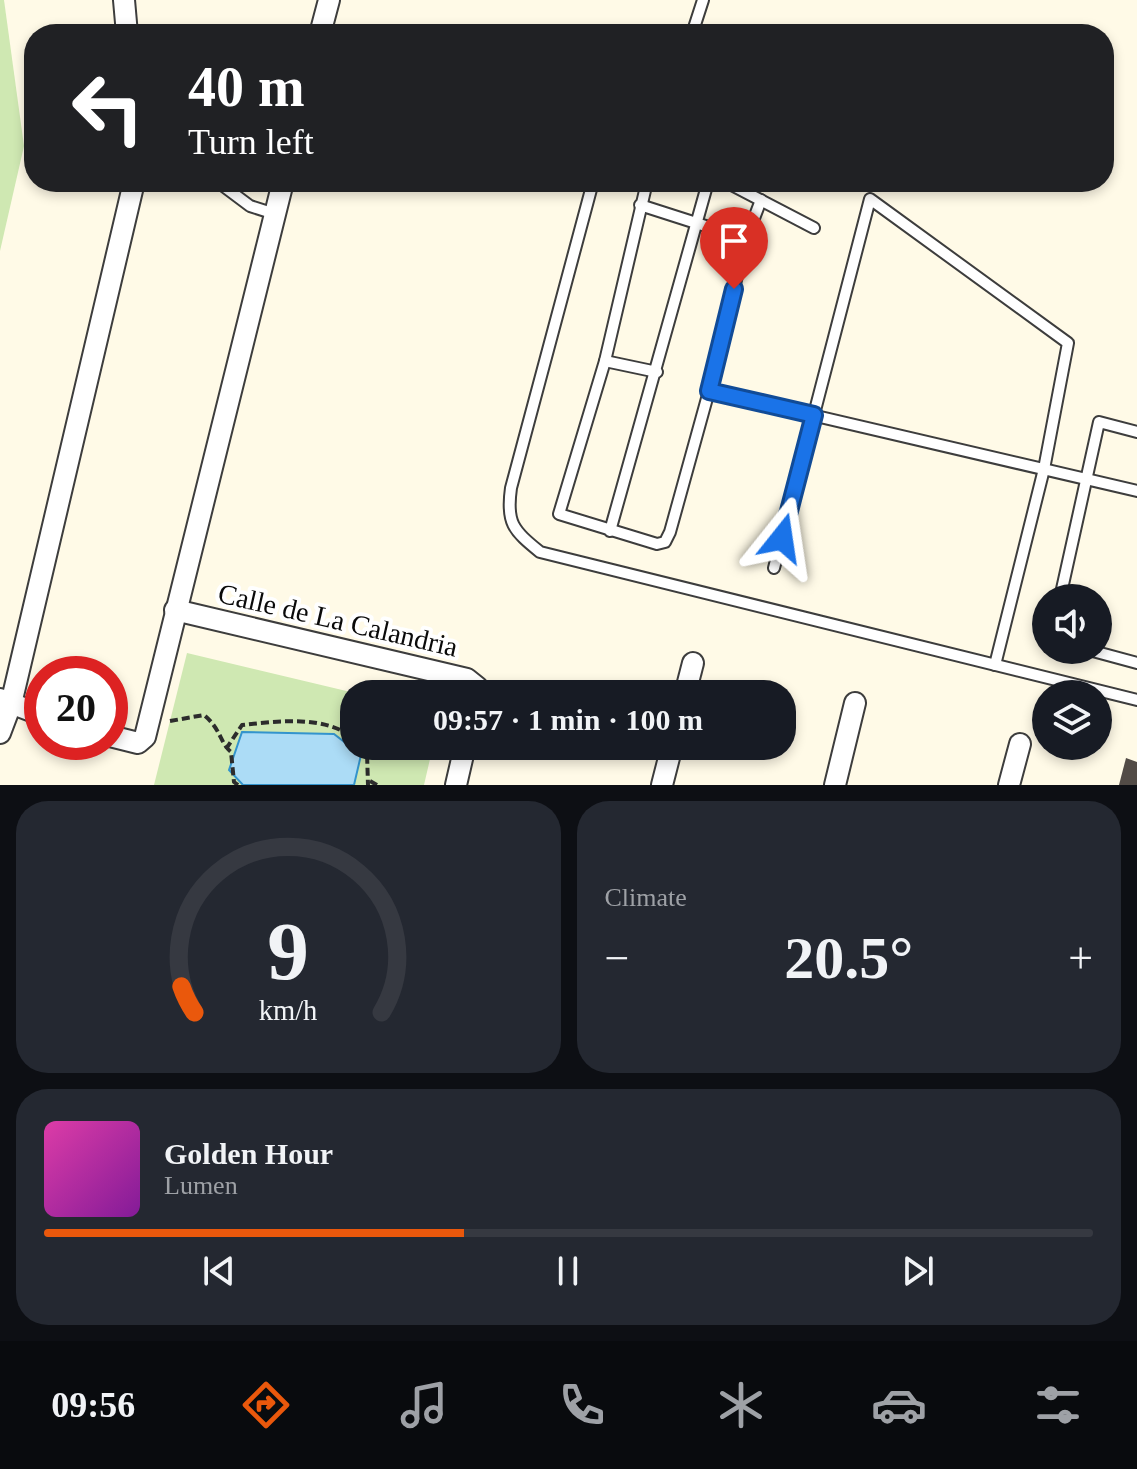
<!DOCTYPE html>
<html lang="en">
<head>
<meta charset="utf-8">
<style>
  :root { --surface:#171b24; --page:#242831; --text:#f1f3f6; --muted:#9ea1a6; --line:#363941; --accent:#ea580c }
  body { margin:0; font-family:"Times New Roman",serif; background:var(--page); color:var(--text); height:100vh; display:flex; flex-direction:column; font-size:30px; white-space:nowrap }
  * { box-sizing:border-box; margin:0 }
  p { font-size:26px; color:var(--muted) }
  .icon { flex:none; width:44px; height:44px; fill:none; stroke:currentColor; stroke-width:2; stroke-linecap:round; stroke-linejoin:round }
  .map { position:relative; height:785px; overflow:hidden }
  .sheet { display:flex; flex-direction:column; gap:16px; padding:16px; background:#0d0f14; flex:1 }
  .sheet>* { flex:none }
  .hud { position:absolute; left:24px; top:24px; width:1090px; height:168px; border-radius:32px; box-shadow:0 4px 12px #0003; background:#202124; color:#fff; overflow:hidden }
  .tools { position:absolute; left:1032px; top:584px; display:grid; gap:16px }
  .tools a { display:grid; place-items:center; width:80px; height:80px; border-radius:50%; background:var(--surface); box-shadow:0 4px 12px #0003; font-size:40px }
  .speed { position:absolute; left:24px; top:656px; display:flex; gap:16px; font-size:40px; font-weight:700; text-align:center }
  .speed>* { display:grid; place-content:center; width:104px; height:104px; border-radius:50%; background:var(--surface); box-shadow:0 4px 12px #0003; line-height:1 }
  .speed .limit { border:12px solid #d22; background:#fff; color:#111 }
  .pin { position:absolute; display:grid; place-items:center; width:68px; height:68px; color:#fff; margin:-82px -34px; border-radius:50% 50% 50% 0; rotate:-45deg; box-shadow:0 0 8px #0007 }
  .pin .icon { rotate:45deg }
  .me { position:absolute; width:88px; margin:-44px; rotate:15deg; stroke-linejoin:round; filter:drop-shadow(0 0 6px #0008) }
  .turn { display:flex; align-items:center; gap:28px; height:168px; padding:0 32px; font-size:36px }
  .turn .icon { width:104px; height:104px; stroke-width:2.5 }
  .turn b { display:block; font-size:56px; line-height:68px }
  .big { font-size:60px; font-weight:700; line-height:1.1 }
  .sheet .card { flex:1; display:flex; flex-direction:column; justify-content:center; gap:12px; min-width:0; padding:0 28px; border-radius:32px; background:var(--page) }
  .sheet .dial { align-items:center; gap:0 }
  .dial svg { height:208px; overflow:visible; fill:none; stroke:var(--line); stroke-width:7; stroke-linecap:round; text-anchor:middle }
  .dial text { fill:var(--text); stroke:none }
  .song { display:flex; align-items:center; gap:24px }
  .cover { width:96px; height:96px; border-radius:12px; background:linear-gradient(135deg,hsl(320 70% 55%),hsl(290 70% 35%)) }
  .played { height:8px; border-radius:4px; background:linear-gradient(90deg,var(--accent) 40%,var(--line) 40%) }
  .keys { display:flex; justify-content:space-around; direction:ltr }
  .heat { display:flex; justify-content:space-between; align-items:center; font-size:44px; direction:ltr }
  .sheet .tiles { flex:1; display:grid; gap:16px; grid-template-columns:1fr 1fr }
  .card:last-child { grid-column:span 2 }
  .trip { position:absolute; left:340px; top:680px; width:456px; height:80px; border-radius:32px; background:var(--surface); box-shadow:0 4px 12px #0003; font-weight:700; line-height:80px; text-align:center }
  .tab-bar { display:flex; height:128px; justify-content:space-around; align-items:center; background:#090b0e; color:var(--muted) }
  .tab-bar .icon { width:56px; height:56px }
  .tab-bar .active { color:var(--accent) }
  .tab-bar b { font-size:36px; color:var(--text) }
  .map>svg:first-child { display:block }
  .green { fill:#cfe8b2 }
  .water { fill:#acdcf6; stroke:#3394cd; stroke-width:2 }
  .building { fill:#524b46 }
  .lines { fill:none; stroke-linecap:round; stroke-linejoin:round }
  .lane-casing { stroke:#3d3d3d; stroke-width:14 }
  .street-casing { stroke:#3d3d3d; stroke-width:24 }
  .path { stroke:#2c2c2c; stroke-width:4; stroke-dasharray:8 4; stroke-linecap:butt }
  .lane { stroke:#fff; stroke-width:10 }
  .street { stroke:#fff; stroke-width:20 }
  .route-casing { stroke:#114b97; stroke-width:20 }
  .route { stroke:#1a73e8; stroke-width:14 }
  .labels { text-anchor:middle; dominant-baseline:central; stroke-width:8; stroke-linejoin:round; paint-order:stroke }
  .street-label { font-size:28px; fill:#0a0a0a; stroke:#fff }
</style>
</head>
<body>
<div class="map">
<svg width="1137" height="785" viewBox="0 0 1137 785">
  <rect width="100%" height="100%" fill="#fffae7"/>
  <!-- green -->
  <g class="green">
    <path d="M 0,0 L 4,0 L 24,146 L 0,251 Z"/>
    <path d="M 187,653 L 359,694 L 354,694 L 354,746 L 433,746 L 424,785 L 154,785 Z"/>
  </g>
  <!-- water -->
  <path class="water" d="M 242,732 L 334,734 L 361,755 L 354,785 L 243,785 L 229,770 Z"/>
  <!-- building -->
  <path class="building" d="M 1126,758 L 1137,762 L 1137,785 L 1119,785 Z"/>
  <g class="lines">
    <defs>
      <g id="lane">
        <path d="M 692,34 L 703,0"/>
        <path d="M 218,182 L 250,206 L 275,214"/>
        <path d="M 593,182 L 511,488 C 506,523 513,530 540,552 L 1137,700"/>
        <path d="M 647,182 L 605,361 L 559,514 L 657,544 L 665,542 L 670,532 L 709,391 L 746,239 L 761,200"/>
        <path d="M 726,182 L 814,228"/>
        <path d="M 640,205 L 746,239"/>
        <path d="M 605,361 L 657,372"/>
        <path d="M 709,391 L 1137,491"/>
        <path d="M 610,531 L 708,182"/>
        <path d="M 774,568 L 870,199 L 1068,343 L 1044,469 L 995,665"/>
        <path d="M 1060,598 L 1099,422 L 1137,432"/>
        <path d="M 1089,650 L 1137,663"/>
      </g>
      <g id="street">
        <path d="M 124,0 L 127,34"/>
        <path d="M 320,34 L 329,0"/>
        <path d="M 175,610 L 467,679 L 477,687 L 478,694"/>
        <path d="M 685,694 L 693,663"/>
        <path d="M 0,699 L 42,715"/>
        <path d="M 0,733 L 11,704 L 134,182"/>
        <path d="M 110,736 L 138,743 L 145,737 L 283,182"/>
        <path d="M 456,785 L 465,746"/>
        <path d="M 662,785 L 672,746"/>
        <path d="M 835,785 L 855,703"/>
        <path d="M 1009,785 L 1020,744"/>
      </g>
    </defs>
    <!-- lane casing -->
    <use href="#lane" class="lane-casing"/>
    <!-- street casing -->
    <use href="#street" class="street-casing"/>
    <!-- path -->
    <g class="path">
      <path d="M 170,721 L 204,715 C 221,729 220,743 231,752 L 234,782 L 238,785"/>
      <path d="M 361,746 L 367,753 L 368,785"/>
      <path d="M 226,749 L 242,725 C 279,721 323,715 354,738"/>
      <path d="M 370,781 L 377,785"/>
    </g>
    <!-- lane -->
    <use href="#lane" class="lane"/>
    <!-- street -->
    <use href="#street" class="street"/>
  </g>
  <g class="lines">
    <defs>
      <path id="route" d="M 734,289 L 709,391 L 814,415 L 782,538"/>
    </defs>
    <!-- route casing -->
    <use href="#route" class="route-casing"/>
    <!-- route -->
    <use href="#route" class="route"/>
  </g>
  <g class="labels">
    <!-- street labels -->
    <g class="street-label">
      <text transform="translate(338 620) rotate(13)">Calle de La Calandria</text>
    </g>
  </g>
</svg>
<div class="tools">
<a><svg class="icon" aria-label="sound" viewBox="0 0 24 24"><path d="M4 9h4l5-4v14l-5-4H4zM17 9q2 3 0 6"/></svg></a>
<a><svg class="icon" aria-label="layers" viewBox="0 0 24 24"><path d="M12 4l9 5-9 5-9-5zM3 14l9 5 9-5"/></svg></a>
</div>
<div class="speed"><div class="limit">20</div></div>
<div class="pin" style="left:734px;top:289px;background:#d93025"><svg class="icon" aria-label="arrive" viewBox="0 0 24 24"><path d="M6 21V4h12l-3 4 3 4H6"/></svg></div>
<svg class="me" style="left:782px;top:538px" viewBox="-20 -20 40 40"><path d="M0-17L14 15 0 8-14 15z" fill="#1a73e8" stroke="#fff" stroke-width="4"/></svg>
<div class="trip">09:57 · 1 min · 100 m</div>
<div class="hud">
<div class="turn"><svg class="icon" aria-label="left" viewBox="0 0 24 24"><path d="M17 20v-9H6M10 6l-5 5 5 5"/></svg><div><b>40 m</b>Turn left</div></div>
</div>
</div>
<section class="sheet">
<div class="tiles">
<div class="card dial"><svg viewBox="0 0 100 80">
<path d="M14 69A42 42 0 1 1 86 69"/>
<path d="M14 69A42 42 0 0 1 9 59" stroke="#ea580c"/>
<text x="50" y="56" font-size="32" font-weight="700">9</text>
<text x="50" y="72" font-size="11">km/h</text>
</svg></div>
<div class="card"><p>Climate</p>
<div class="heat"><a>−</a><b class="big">20.5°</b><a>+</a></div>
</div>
<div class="card">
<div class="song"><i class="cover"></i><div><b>Golden Hour</b><p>Lumen</p></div></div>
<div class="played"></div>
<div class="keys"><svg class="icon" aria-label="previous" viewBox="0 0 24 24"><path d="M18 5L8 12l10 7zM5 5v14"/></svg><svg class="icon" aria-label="pause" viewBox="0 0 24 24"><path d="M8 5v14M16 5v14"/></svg><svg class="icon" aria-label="next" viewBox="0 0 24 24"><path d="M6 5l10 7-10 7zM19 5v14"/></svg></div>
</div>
</div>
</section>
<nav class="tab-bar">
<b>09:56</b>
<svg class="icon active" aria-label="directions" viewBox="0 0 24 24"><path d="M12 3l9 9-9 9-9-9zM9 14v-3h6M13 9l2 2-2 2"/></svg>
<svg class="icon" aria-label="music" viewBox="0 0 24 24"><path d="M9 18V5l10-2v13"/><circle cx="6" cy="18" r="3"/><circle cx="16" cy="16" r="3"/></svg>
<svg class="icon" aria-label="phone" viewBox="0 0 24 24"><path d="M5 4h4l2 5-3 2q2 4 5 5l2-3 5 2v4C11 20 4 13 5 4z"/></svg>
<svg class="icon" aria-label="climate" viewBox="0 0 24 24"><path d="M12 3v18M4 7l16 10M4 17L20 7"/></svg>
<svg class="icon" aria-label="car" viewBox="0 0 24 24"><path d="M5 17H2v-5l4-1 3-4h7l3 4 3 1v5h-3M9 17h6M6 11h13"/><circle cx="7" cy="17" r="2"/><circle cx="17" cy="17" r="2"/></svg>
<svg class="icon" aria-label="filters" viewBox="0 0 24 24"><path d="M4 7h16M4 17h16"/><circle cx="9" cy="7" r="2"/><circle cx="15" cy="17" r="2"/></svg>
</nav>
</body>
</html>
